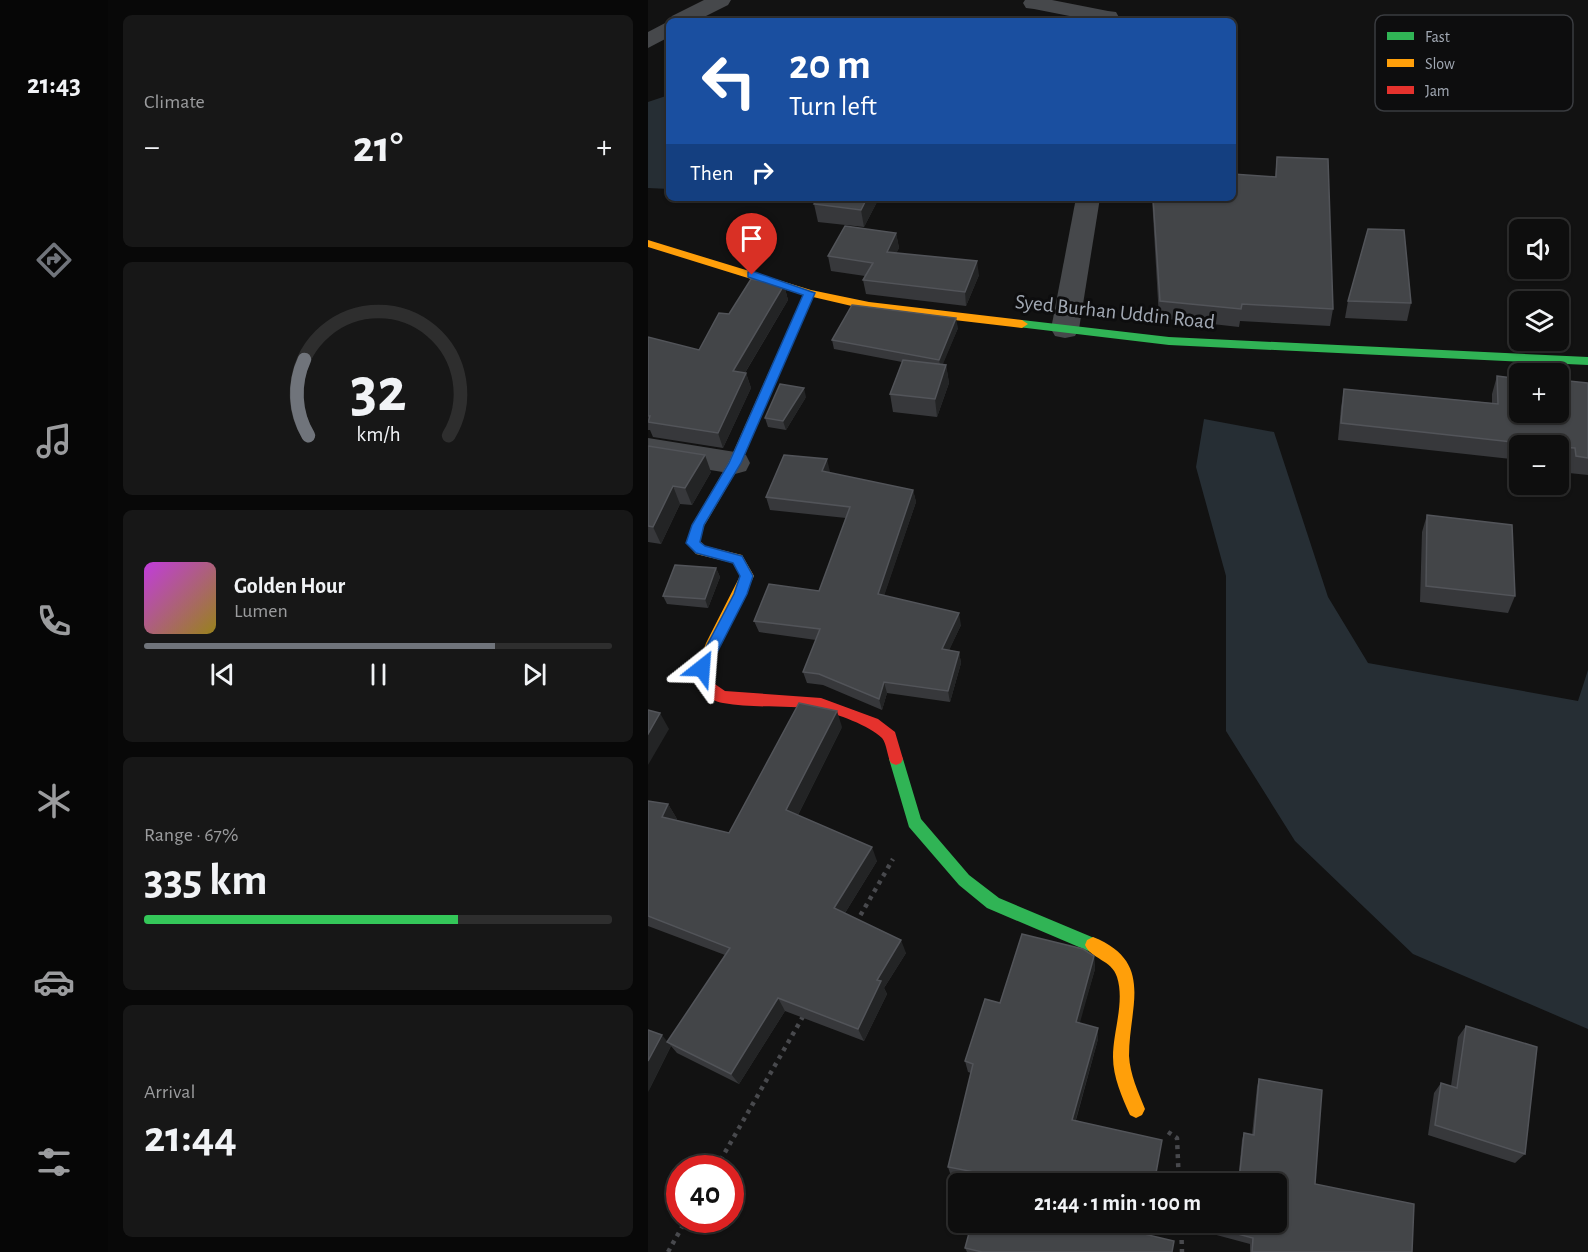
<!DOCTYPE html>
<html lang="en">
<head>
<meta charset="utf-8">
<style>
  :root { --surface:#0e0e0e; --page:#171717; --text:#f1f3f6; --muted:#9b9c9e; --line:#2e2e2e; --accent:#70747b }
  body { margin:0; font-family:"Alegreya Sans",sans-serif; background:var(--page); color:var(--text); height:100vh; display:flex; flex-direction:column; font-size:22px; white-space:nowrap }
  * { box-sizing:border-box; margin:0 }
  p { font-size:20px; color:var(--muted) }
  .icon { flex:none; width:33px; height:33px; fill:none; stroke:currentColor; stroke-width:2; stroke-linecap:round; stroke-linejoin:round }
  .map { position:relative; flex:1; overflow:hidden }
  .sheet { display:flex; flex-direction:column; gap:15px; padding:15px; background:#080808; width:540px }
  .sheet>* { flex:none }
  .guide { position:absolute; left:18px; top:18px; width:570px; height:183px; border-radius:9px; box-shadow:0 2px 4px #0004,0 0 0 2px var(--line); background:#1a4fa0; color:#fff; overflow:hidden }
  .controls { position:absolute; left:861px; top:219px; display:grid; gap:12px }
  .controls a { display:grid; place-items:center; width:60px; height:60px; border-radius:9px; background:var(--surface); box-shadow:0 2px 4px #0004,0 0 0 2px var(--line); font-size:30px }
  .speed { position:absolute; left:18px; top:1155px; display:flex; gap:12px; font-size:30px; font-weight:700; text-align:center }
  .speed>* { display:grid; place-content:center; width:78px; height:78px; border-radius:50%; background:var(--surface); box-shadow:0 2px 4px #0004,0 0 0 2px var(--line); line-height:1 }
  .speed .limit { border:9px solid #d22; background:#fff; color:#111 }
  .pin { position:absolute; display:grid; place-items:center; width:51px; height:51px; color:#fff; margin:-62px -26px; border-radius:50% 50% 50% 0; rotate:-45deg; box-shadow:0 0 6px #0007 }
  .pin .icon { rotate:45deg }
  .me { position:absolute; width:66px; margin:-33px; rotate:28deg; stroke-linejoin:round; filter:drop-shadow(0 0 4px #0008) }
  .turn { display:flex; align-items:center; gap:21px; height:126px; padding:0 24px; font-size:27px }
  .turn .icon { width:78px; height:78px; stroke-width:2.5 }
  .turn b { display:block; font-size:42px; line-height:51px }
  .then { display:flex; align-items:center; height:57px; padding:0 24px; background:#0003; gap:12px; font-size:22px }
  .big { font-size:45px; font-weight:700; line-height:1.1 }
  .sheet .tile { flex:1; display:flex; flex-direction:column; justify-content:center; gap:9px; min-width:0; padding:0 21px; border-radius:9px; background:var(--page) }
  .sheet .dial { align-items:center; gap:0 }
  .dial svg { height:156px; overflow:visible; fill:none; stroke:var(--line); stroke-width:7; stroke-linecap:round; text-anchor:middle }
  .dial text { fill:var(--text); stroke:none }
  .song { display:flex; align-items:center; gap:18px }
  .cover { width:72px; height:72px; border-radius:9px; background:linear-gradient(135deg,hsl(290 70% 55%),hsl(50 70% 35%)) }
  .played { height:6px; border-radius:3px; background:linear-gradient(90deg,var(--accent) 75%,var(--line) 75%) }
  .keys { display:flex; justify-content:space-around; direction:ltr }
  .heat { display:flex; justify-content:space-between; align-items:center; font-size:33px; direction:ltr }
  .charge { height:9px; border-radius:4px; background:linear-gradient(90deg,#34c759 67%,var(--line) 0) }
  .trip { position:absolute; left:300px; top:1173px; width:339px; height:60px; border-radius:9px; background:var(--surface); box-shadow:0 2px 4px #0004,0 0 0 2px var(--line); font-weight:700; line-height:60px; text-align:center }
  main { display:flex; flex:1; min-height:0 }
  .menu { display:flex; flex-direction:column; width:108px; justify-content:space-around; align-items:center; background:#060606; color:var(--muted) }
  .menu .icon { width:42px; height:42px }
  .menu .on { color:var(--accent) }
  .menu b { font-size:27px; color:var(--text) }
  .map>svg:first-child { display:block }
  .water { fill:#262e34 }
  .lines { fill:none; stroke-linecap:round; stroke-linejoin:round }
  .path { stroke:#48494d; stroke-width:4.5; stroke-dasharray:4 5; stroke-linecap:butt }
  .street { fill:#46484b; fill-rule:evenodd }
  .fast { fill:#30b455; fill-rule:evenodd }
  .slow { fill:#ff9f0a; fill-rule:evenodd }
  .jam { fill:#e5322d; fill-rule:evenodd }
  .wall { fill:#37383b }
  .shaded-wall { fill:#232425 }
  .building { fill:#434548; stroke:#525459; stroke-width:1.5 }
  .route { fill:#1a73e8; stroke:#114b97; stroke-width:1.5 }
  .labels { text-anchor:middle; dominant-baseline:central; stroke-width:6; stroke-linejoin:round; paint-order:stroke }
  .street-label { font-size:21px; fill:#a2a9b4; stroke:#0d0d0e }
  .key { fill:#0d0d0e; stroke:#3a3c40; stroke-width:1.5 }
  .key-label { font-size:16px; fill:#a2a9b4 }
</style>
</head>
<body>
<main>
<nav class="menu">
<b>21:43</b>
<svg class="icon on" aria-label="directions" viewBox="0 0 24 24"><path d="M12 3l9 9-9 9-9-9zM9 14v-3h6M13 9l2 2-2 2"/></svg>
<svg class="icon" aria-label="music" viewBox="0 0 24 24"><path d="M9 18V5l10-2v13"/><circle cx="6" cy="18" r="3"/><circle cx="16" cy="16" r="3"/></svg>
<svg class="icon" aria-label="phone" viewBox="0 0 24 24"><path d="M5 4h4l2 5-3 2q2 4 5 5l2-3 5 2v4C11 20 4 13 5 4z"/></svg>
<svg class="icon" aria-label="climate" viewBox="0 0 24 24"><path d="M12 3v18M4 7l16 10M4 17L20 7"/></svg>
<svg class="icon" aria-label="car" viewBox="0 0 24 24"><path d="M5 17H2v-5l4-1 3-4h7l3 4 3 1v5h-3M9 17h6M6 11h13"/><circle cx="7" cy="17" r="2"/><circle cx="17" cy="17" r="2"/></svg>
<svg class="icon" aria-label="filters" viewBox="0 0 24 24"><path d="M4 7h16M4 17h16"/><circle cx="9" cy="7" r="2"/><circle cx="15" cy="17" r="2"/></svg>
</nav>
<section class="sheet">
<div class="tile"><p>Climate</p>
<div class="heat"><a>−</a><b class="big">21°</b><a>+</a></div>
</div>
<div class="tile dial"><svg viewBox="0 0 100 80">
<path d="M14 69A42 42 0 1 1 86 69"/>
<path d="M14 69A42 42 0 0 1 12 30" stroke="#70747b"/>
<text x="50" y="56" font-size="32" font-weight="700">32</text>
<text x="50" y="72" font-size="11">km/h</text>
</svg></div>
<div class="tile">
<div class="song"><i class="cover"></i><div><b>Golden Hour</b><p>Lumen</p></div></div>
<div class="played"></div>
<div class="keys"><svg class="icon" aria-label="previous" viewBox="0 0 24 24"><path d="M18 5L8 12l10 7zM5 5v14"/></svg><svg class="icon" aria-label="pause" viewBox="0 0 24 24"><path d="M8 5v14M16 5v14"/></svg><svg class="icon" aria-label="next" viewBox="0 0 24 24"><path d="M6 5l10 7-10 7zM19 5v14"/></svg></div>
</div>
<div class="tile"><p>Range · 67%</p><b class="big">335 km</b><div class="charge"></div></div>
<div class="tile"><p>Arrival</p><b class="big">21:44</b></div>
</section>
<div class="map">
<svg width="940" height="1252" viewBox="0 0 940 1252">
  <rect width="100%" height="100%" fill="#121212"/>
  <!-- water -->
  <g class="water">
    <path d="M 21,95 L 21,189 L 0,188 L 0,102 Z"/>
    <path d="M 556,419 L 626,432 L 680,597 L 720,663 L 930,701 L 940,670 L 940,1029 L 765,954 L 647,841 L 578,731 L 578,576 L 548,467 Z"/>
  </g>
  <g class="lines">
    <!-- path -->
    <g class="path">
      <path d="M 208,923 L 245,859"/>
      <path d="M 520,1132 L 529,1138 L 531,1184"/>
      <path d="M 68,1168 L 157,1013"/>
      <path d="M 533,1222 L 534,1252"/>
      <path d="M 20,1252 L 38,1220"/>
    </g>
    <!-- street -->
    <g class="street">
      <path d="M 56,0 L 83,0 L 80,5 L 48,21 L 21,21 L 24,16 Z"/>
      <path d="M 377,0 L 404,0 L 460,11 L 468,12 L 473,21 L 447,21 L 386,9 L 378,8 L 375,3 Z"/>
      <path d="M 21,21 L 21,37 L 0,48 L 0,32 Z"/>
      <path d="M 428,198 L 452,198 L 431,329 L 427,336 L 417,338 L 407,336 L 403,329 Z"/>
      <path d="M 0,438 L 87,452 L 98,455 L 102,463 L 98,471 L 87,474 L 0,460 Z"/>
    </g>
    <!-- fast -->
    <g class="fast">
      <path d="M 374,320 L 521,337 L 940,357 L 940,365 L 521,345 L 370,327 L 368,324 Z"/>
      <path d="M 248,753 L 253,755 L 255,759 L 273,819 L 321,875 L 351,898 L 451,940 L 453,945 L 451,950 L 445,953 L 339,908 L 311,885 L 261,827 L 241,759 L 243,755 Z"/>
    </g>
    <!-- slow -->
    <g class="slow">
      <path d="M 0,240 L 163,290 L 221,302 L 374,320 L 380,324 L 374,328 L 221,310 L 165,297 L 93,463 L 56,526 L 52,541 L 57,546 L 94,555 L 106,576 L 72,643 L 62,672 L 60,676 L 50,676 L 48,672 L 58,643 L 92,576 L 85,563 L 48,554 L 39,543 L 44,525 L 81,462 L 155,295 L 0,247 Z"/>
      <path d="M 445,937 C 507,962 481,1006 481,1056 C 482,1074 490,1092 497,1109 L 494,1115 L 488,1118 L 482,1115 C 474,1097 465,1077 465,1057 C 465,1031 477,1002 469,977 C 464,960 443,959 437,945 L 439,940 Z"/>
    </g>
    <!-- jam -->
    <path class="jam" d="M 55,666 L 60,668 L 61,680 L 77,691 L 173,698 L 230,719 L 247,732 L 255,759 L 253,763 L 248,765 L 243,763 C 239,756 239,744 234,738 C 222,726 188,713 171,710 C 140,704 106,709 75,703 C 58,700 42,684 50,668 Z"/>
  </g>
  <!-- wall -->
  <g class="wall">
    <path d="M 629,157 L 685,309 L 682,326 L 592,321 L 591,327 L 511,318 L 504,198 L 585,198 L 627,177 Z"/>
    <path d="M 231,198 L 216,227 L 170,222 L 166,204 Z"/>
    <path d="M 248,233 L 251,248 L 248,253 L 331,275 L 318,306 L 218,294 L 215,280 L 217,276 L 183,271 L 180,256 Z"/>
    <path d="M 136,285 L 140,300 L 97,373 L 98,373 L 103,388 L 75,448 L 5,437 L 2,430 L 0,430 L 0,337 L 51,350 Z"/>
    <path d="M 700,301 L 763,303 L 759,321 L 697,318 Z"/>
    <path d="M 310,328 L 294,365 L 298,365 L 301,383 L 289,417 L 245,412 L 242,394 L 254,362 L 186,349 L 184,340 Z"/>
    <path d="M 849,376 L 911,383 L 912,380 L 940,383 L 940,475 L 921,473 L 920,465 L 910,464 L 910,446 L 872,446 L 872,460 L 690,440 L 693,407 L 696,389 L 844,403 L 844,394 Z"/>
    <path d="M 158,397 L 138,430 L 120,427 L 117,418 Z"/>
    <path d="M 0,446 L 63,472 L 44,505 L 32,504 L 13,544 L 0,542 Z"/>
    <path d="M 182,472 L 181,473 L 265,490 L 268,502 L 236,595 L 313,625 L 301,650 L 311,652 L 313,663 L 302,702 L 239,693 L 234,710 L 175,685 L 159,683 L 155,672 L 168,640 L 111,632 L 106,621 L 171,591 L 198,518 L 122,510 L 118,497 Z"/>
    <path d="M 779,515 L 867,596 L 860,613 L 772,602 L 774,532 Z"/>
    <path d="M 68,568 L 72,577 L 60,608 L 19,604 L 15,596 Z"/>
    <path d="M 194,727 L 150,815 L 229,861 L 197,913 L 258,953 L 236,988 L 239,994 L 216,1041 L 137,1011 L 91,1084 L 29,1053 L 23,1046 L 0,1092 L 20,1041 L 77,955 L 0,926 L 0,801 L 20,804 L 29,819 L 28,820 L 81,833 Z"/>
    <path d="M 446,956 L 447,969 L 431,1023 L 450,1028 L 450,1039 L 428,1120 L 513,1149 L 335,1182 L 303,1176 L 300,1167 L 323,1073 L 320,1072 L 317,1061 L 352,1003 Z"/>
    <path d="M 818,1026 L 877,1154 L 867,1163 L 780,1135 L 786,1093 L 793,1083 L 803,1086 L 810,1037 Z"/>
    <path d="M 611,1079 L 667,1184 L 764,1252 L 602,1252 L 602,1244 L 561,1233 L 563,1222 L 590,1181 L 594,1140 L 596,1133 L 604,1135 L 609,1087 Z"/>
    <path d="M 324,1222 L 499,1222 L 497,1235 L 524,1252 L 319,1252 L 317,1248 Z"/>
  </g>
  <!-- shaded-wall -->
  <g class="shaded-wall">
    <path d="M 219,198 L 231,198 L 216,227 L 213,210 Z"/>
    <path d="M 248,233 L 251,248 L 242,266 L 239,252 Z"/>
    <path d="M 329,261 L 331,275 L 318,306 L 317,292 Z"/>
    <path d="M 136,285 L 140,300 L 89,386 L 85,371 Z"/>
    <path d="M 308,318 L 310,328 L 293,369 L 291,360 Z"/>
    <path d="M 298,365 L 301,383 L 289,417 L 287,399 Z"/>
    <path d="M 98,373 L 103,388 L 75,448 L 70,433 Z"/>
    <path d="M 156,388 L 158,397 L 138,430 L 135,421 Z"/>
    <path d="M 57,455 L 63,472 L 44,505 L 37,488 Z"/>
    <path d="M 179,459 L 182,472 L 177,484 L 174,471 Z"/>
    <path d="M 25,486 L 32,504 L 13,544 L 5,527 Z"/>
    <path d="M 265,490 L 268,502 L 233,605 L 230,594 Z"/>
    <path d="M 68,568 L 72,577 L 60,608 L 57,599 Z"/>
    <path d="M 311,613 L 313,625 L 296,661 L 294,649 Z"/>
    <path d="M 311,652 L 313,663 L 302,702 L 300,691 Z"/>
    <path d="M 236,682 L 239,693 L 234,710 L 231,699 Z"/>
    <path d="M 189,711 L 194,727 L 145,825 L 138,810 Z"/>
    <path d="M 12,713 L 21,729 L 0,765 L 0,734 Z"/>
    <path d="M 20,804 L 29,819 L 23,832 L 14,817 Z"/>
    <path d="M 224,847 L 229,861 L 192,921 L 186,908 Z"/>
    <path d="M 253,940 L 258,953 L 236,988 L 239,994 L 216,1041 L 210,1029 L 229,980 Z"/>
    <path d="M 446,956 L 447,969 L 429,1033 L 428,1022 Z"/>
    <path d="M 130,998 L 137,1011 L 91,1084 L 83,1074 Z"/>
    <path d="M 450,1028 L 450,1039 L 425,1129 L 424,1120 Z"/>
    <path d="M 14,1035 L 23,1046 L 0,1092 L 0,1061 Z"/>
  </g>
  <!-- building -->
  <g class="building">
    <path d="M 337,17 L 381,21 L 335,21 Z"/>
    <path d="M 396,19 L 423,21 L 396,21 Z"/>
    <path d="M 629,157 L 680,159 L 685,309 L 594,304 L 593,309 L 512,301 L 505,198 L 585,198 L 585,174 L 628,177 Z"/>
    <path d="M 170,198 L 219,198 L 213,210 L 166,204 Z"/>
    <path d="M 197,226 L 248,233 L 239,252 L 329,261 L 317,292 L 215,280 L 225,263 L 180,256 Z"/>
    <path d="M 720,229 L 756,230 L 763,303 L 700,301 Z"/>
    <path d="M 103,279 L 136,285 L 85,371 L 98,373 L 70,433 L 0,422 L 2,416 L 0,416 L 0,337 L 51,350 L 71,313 L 81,314 Z"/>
    <path d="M 204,305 L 308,318 L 291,360 L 184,340 Z"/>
    <path d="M 255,360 L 298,365 L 287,399 L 242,394 Z"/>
    <path d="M 849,376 L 872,379 L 872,412 L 910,412 L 910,383 L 913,383 L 912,380 L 940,383 L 940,458 L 928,456 L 927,448 L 910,447 L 910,446 L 900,446 L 693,423 L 696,389 L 850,404 Z"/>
    <path d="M 132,384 L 156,388 L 135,421 L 117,418 Z"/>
    <path d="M 0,446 L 57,455 L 37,488 L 25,486 L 5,527 L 0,526 Z"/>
    <path d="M 136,455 L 179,459 L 174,471 L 265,490 L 230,594 L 311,613 L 294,649 L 311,652 L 300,691 L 236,682 L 231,699 L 171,674 L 155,672 L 172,629 L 106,621 L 121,584 L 171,591 L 202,507 L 118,497 Z"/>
    <path d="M 779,515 L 864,525 L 867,596 L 778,586 Z"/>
    <path d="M 27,565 L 68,568 L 57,599 L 15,596 Z"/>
    <path d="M 151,703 L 189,711 L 138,810 L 224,847 L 186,908 L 253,940 L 229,980 L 233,981 L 210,1029 L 130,998 L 83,1074 L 19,1042 L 82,948 L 0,916 L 0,801 L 20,804 L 14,817 L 81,833 Z"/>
    <path d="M 0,710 L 12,713 L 0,734 Z"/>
    <path d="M 374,934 L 435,949 L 446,956 L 428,1022 L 450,1028 L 424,1120 L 514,1140 L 506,1184 L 334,1184 L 337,1174 L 300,1167 L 325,1064 L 317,1061 L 337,999 L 352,1003 Z"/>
    <path d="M 818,1026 L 889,1047 L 877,1154 L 787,1125 L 793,1083 L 809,1088 Z"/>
    <path d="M 0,1030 L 14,1035 L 0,1061 Z"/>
    <path d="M 611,1079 L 674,1090 L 667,1184 L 766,1204 L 764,1252 L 604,1252 L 605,1238 L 563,1227 L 564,1222 L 628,1222 L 628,1184 L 571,1184 L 573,1176 L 591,1181 L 596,1133 L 606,1135 Z"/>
    <path d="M 324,1222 L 498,1222 L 496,1234 L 526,1241 L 524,1252 L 334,1252 L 317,1248 Z"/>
  </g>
  <!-- route -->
  <path class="route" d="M 104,271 L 167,293 L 93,463 L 56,525 L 52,542 L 57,546 L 94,556 L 105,576 L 99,594 L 59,672 L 54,673 L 47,668 L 86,594 L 92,576 L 85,563 L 48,553 L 38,543 L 44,525 L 81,463 L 155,295 L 100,277 L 100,272 Z"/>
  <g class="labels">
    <!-- street labels -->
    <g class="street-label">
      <text transform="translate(467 312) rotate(6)">Syed Burhan Uddin Road</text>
    </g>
  </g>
  <!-- legend -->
  <rect x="727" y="15" width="198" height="96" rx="9" class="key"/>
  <rect x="739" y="32" width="27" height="8" fill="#30b455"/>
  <rect x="739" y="59" width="27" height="8" fill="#ff9f0a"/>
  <rect x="739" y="86" width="27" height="8" fill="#e5322d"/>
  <g class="key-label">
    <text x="777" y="42">Fast</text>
    <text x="777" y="69">Slow</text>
    <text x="777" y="96">Jam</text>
  </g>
</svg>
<div class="controls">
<a><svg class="icon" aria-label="sound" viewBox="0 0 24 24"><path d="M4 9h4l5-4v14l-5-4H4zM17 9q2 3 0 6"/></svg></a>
<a><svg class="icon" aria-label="layers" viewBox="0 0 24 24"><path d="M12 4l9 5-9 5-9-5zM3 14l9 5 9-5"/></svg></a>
<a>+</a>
<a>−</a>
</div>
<div class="speed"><div class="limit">40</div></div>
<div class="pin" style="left:104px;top:275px;background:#d93025"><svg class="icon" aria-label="arrive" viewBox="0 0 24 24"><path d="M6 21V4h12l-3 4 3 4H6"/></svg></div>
<svg class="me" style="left:54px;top:668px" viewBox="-20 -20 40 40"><path d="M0-17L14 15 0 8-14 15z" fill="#1a73e8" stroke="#fff" stroke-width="4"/></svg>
<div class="trip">21:44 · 1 min · 100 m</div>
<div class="guide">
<div class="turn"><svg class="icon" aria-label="left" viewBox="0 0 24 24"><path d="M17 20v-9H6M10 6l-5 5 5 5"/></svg><div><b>20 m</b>Turn left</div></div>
<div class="then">Then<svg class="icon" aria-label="right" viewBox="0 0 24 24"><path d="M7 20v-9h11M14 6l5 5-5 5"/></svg></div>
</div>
</div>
</main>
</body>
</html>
